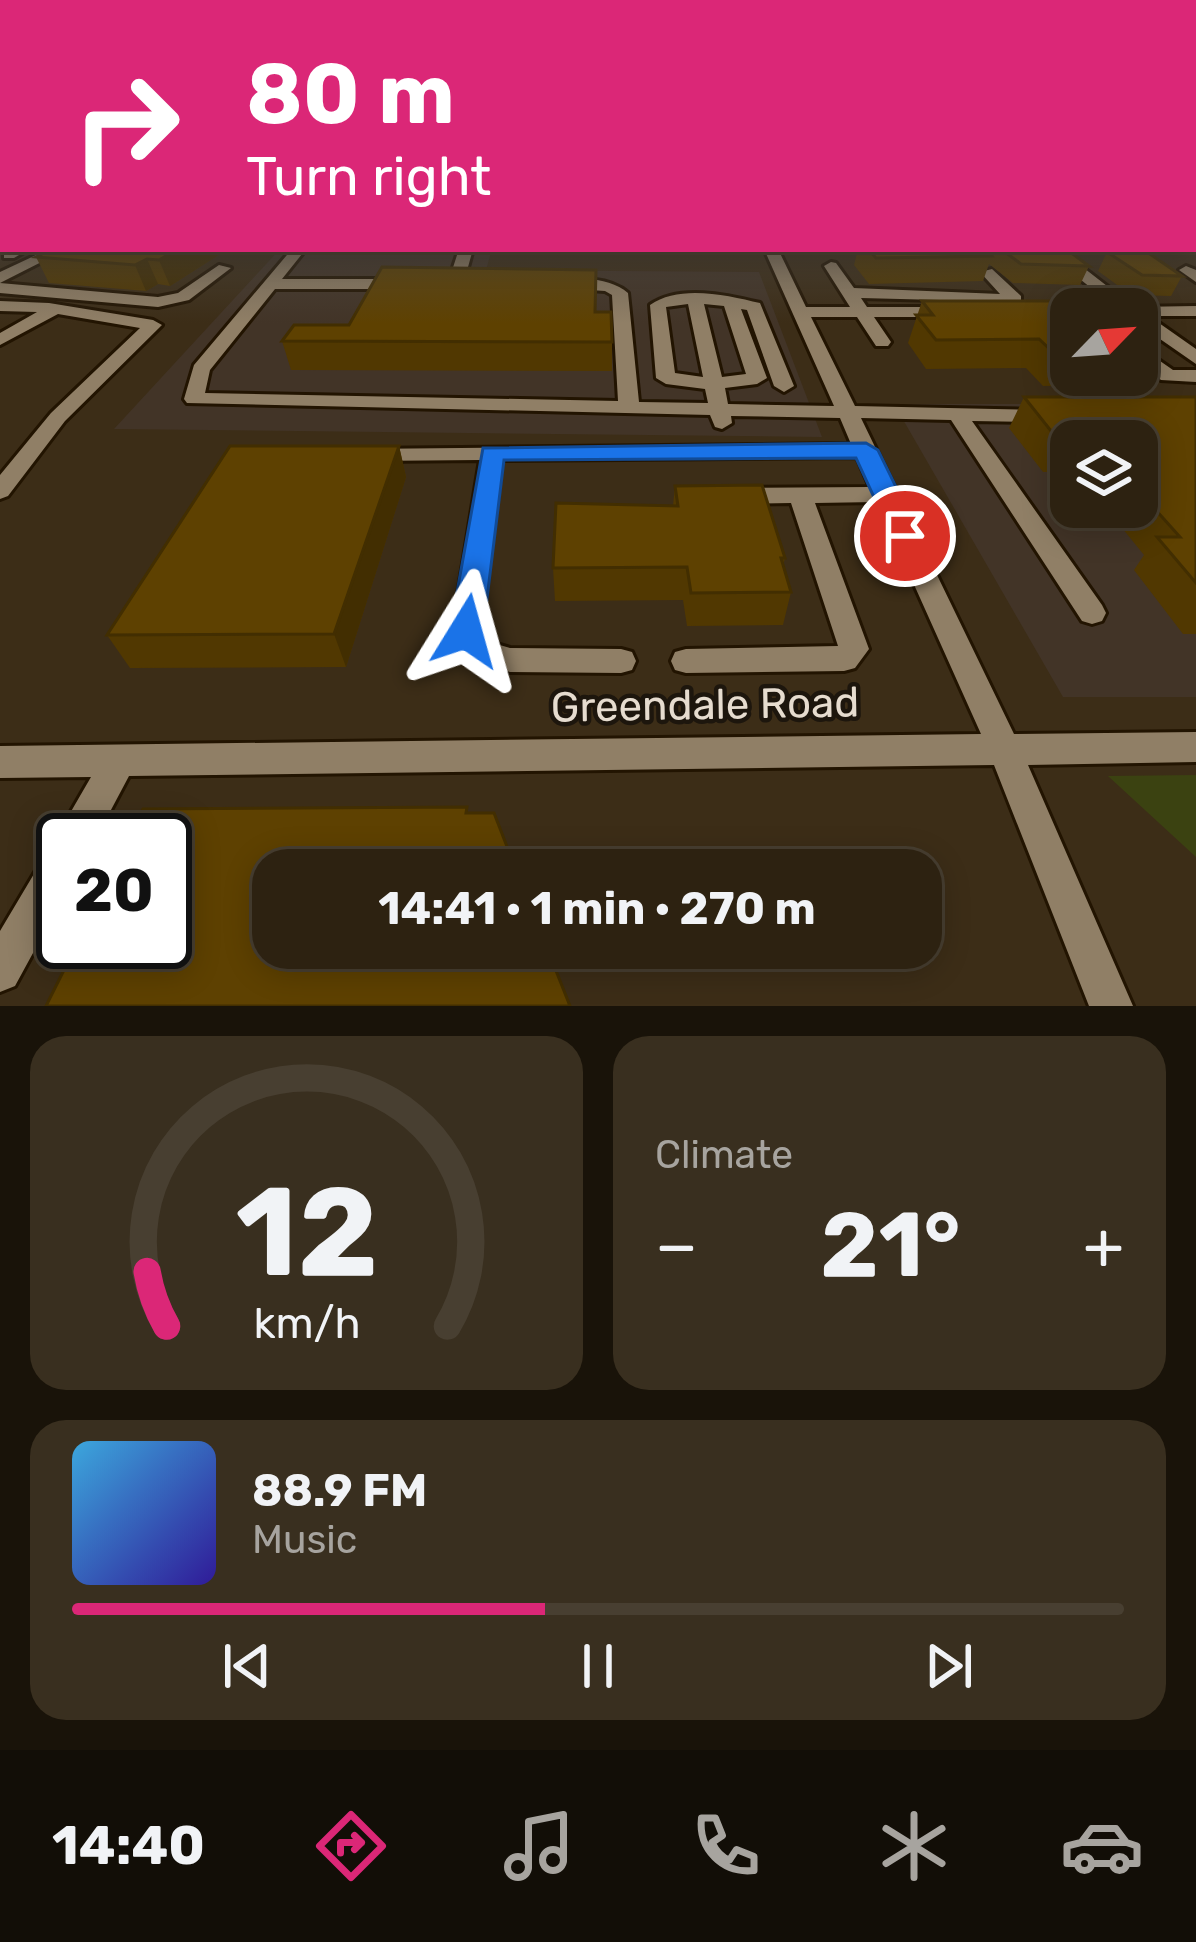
<!DOCTYPE html>
<html lang="en">
<head>
<meta charset="utf-8">
<style>
  :root { --surface:#2d2211; --page:#392f1f; --text:#f1f3f6; --muted:#a7a49f; --line:#483f31; --accent:#db2777 }
  body { margin:0; font-family:Rubik,sans-serif; background:var(--page); color:var(--text); height:100vh; display:flex; flex-direction:column; font-size:45px; white-space:nowrap }
  * { box-sizing:border-box; margin:0 }
  p { font-size:39px; color:var(--muted) }
  .icon { flex:none; width:66px; height:66px; fill:none; stroke:currentColor; stroke-width:2; stroke-linecap:round; stroke-linejoin:round }
  .map { position:relative; height:1006px; overflow:hidden }
  .drawer { display:flex; flex-direction:column; gap:30px; padding:30px; background:#191309; flex:1 }
  .drawer>* { flex:none }
  .hud { position:absolute; left:0px; top:0px; width:1197px; height:252px; box-shadow:0 6px 30px #0003,0 0 0 3px var(--line); background:#db2777; color:#fff; overflow:hidden }
  .needle { width:78px; rotate:65deg }
  .buttons { position:absolute; left:1050px; top:288px; display:grid; gap:24px }
  .buttons a { display:grid; place-items:center; width:108px; height:108px; border-radius:24px; background:var(--surface); box-shadow:0 6px 30px #0003,0 0 0 3px var(--line); font-size:60px }
  .speed { position:absolute; left:36px; top:813px; display:flex; gap:24px; font-size:60px; font-weight:700; text-align:center }
  .speed>* { display:grid; place-content:center; width:156px; height:156px; border-radius:50%; background:var(--surface); box-shadow:0 6px 30px #0003,0 0 0 3px var(--line); line-height:1 }
  .speed .limit { border:6px solid #111; border-radius:18px; background:#fff; color:#111 }
  .pin { position:absolute; display:grid; place-items:center; width:102px; height:102px; color:#fff; margin:-51px; border:6px solid #fff; border-radius:50%; box-shadow:0 3px 12px #0007 }
  .me { position:absolute; width:132px; margin:-66px; rotate:8deg; stroke-linejoin:round; filter:drop-shadow(0 0 9px #0008) }
  .turn { display:flex; align-items:center; gap:42px; height:252px; padding:0 48px; font-size:54px }
  .turn .icon { width:156px; height:156px; stroke-width:2.5 }
  .turn b { display:block; font-size:84px; line-height:102px }
  .big { font-size:90px; font-weight:700; line-height:1.1 }
  .drawer .tile { flex:1; display:flex; flex-direction:column; justify-content:center; gap:18px; min-width:0; padding:0 42px; border-radius:36px; background:var(--page) }
  .drawer .dial { align-items:center; gap:0 }
  .dial svg { height:312px; overflow:visible; fill:none; stroke:var(--line); stroke-width:7; stroke-linecap:round; text-anchor:middle }
  .dial text { fill:var(--text); stroke:none }
  .song { display:flex; align-items:center; gap:36px }
  .cover { width:144px; height:144px; border-radius:18px; background:linear-gradient(135deg,hsl(200 70% 55%),hsl(250 70% 35%)) }
  .played { height:12px; border-radius:6px; background:linear-gradient(90deg,var(--accent) 45%,var(--line) 45%) }
  .keys { display:flex; justify-content:space-around; direction:ltr }
  .heat { display:flex; justify-content:space-between; align-items:center; font-size:66px; direction:ltr }
  .drawer .tiles { flex:1; display:grid; gap:30px; grid-template-columns:1fr 1fr }
  .tile:last-child { grid-column:span 2 }
  .trip { position:absolute; left:252px; top:849px; width:690px; height:120px; border-radius:36px; background:var(--surface); box-shadow:0 6px 30px #0003,0 0 0 3px var(--line); font-weight:700; line-height:120px; text-align:center }
  .tabs { display:flex; height:192px; justify-content:space-around; align-items:center; background:#120e07; color:var(--muted) }
  .tabs .icon { width:84px; height:84px }
  .tabs .active { color:var(--accent) }
  .tabs b { font-size:54px; color:var(--text) }
  .map>svg:first-child { display:block }
  .industrial { fill:#423427; fill-rule:evenodd }
  .green { fill:#3b4211 }
  .lines { fill:none; stroke-linecap:round; stroke-linejoin:round }
  .minor-casing { stroke:#221401; stroke-width:6 }
  .minor { fill:#907f66; fill-rule:evenodd }
  .wall { fill:#513801 }
  .shaded-wall { fill:#422e01 }
  .building { fill:#5e4101; stroke:#422e01; stroke-width:3 }
  .route { fill:#1a73e8; stroke:#114b97; stroke-width:3 }
  .labels { text-anchor:middle; dominant-baseline:central; stroke-width:9; stroke-linejoin:round; paint-order:stroke }
  .near-street-label { font-size:42px; fill:#e6dccf; stroke:#1d160d }
</style>
</head>
<body>
<div class="map">
<svg width="1196" height="1006" viewBox="0 0 1196 1006">
  <rect width="100%" height="100%" fill="#3c2d17"/>
  <!-- industrial -->
  <g class="industrial">
    <path d="M 280,249 L 492,249 L 486,270 L 759,272 L 822,437 L 114,429 Z"/>
    <path d="M 894,404 L 1196,404 L 1196,697 L 1063,697 ZM 1071,441 L 1137,441 L 1137,507 L 1071,507 Z"/>
  </g>
  <!-- green -->
  <path class="green" d="M 1196,775 L 1196,857 L 1108,776 Z"/>
  <g class="lines">
    <defs>
      <g id="minor">
        <path d="M 1194,241 L 1196,241 L 1196,249 L 1193,249 Z"/>
        <path d="M 10,249 L 29,249 L 14,258 L 4,258 L 4,252 Z"/>
        <path d="M 49,249 L 67,249 L 0,283 L 0,272 Z"/>
        <path d="M 292,249 L 306,249 L 282,279 L 405,279 L 413,284 L 405,289 L 275,289 L 210,370 L 205,393 L 618,401 L 612,295 L 605,291 L 561,288 L 558,285 C 578,275 611,278 628,293 L 639,402 L 708,403 L 705,389 L 666,384 L 656,378 L 650,305 C 679,284 727,295 760,303 L 794,386 L 784,392 L 774,386 L 747,310 L 741,309 L 767,378 L 757,384 L 725,388 L 728,404 L 834,406 L 764,249 L 778,249 L 806,307 L 850,307 L 824,266 L 831,262 L 836,263 L 854,288 L 1000,294 L 980,272 L 992,269 L 1021,296 L 1021,302 L 861,298 L 867,307 L 948,307 L 956,312 L 948,317 L 874,317 L 891,342 L 888,346 L 876,346 L 857,317 L 811,317 L 855,406 L 1044,410 L 1054,416 L 1044,422 L 972,421 L 1102,605 L 1106,613 L 1102,621 L 1092,624 L 1082,621 L 951,420 L 861,418 L 1014,734 L 1196,732 L 1196,762 L 1028,765 L 1133,1006 L 1089,1006 L 994,765 L 129,776 L 95,840 L 63,840 L 63,898 L 15,986 L 0,992 L 0,931 L 50,847 L 58,843 L 62,827 L 91,777 L 0,778 L 0,746 L 981,734 L 877,502 L 815,503 L 869,649 L 855,668 L 844,671 L 686,673 L 675,670 L 671,661 L 675,652 L 686,649 L 838,646 L 791,503 L 732,504 L 720,496 L 732,488 L 870,487 L 857,457 L 502,460 L 481,628 L 493,643 L 510,648 L 621,649 L 632,652 L 636,661 L 632,670 L 621,673 L 510,672 L 472,661 L 452,631 L 480,460 L 370,461 L 362,459 L 359,454 L 362,449 L 851,444 L 840,418 L 731,416 L 732,423 L 722,429 L 715,427 L 710,415 L 187,403 L 184,399 L 194,365 ZM 688,304 L 703,377 L 675,373 L 666,307 ZM 704,304 L 724,306 L 746,374 L 722,377 Z"/>
        <path d="M 459,249 L 473,249 L 465,278 L 476,280 L 476,286 L 456,288 L 448,283 Z"/>
        <path d="M 219,265 L 231,268 L 189,300 L 158,307 L 0,293 L 0,283 L 158,297 L 178,293 Z"/>
        <path d="M 1070,265 L 1080,265 L 1134,307 L 1196,306 L 1196,316 L 1149,316 L 1196,349 L 1196,364 L 1137,323 L 1137,309 L 1117,309 L 1070,271 Z"/>
        <path d="M 1186,266 L 1196,270 L 1196,282 L 1179,270 Z"/>
        <path d="M 0,301 L 49,303 L 153,320 L 162,325 L 65,421 L 8,496 L 0,499 L 0,475 L 51,413 L 140,328 L 58,314 L 0,345 L 0,333 L 37,312 L 0,311 Z"/>
        <path d="M 1137,345 L 1173,370 L 1196,370 L 1196,382 L 1161,380 L 1137,359 Z"/>
      </g>
    </defs>
    <!-- minor casing -->
    <use href="#minor" class="minor-casing"/>
    <!-- minor -->
    <use href="#minor" class="minor"/>
  </g>
  <!-- wall -->
  <g class="wall">
    <path d="M 228,249 L 170,286 L 158,284 L 146,291 L 49,283 L 36,257 Z"/>
    <path d="M 858,249 L 990,249 L 989,252 L 992,256 L 995,249 L 1066,249 L 1089,266 L 1080,285 L 1013,283 L 989,264 L 983,281 L 869,284 L 854,265 Z"/>
    <path d="M 1107,252 L 1182,276 L 1171,296 L 1131,295 L 1098,271 Z"/>
    <path d="M 922,301 L 1071,309 L 1071,375 L 1137,375 L 1131,385 L 1043,386 L 1026,368 L 926,369 L 908,343 Z"/>
    <path d="M 596,312 L 612,342 L 612,371 L 291,370 L 282,341 L 349,325 Z"/>
    <path d="M 1137,346 L 1148,355 L 1137,375 Z"/>
    <path d="M 1024,397 L 1196,397 L 1196,634 L 1183,634 L 1134,570 L 1144,555 L 1105,507 L 1137,507 L 1137,441 L 1071,441 L 1071,472 L 1043,472 L 1009,428 Z"/>
    <path d="M 399,446 L 406,477 L 346,667 L 130,668 L 107,635 Z"/>
    <path d="M 675,486 L 785,558 L 783,566 L 791,592 L 783,625 L 687,626 L 683,600 L 555,601 L 553,568 L 673,506 Z"/>
  </g>
  <!-- shaded-wall -->
  <g class="shaded-wall">
    <path d="M 3,216 L 3,245 L 0,247 L 0,217 Z"/>
    <path d="M 178,249 L 228,249 L 170,286 L 159,260 Z"/>
    <path d="M 147,259 L 158,284 L 146,291 L 135,265 Z"/>
    <path d="M 399,446 L 406,477 L 346,667 L 334,634 Z"/>
  </g>
  <!-- building -->
  <g class="building">
    <path d="M 0,196 L 3,196 L 3,216 L 0,217 Z"/>
    <path d="M 52,249 L 178,249 L 159,260 L 147,259 L 135,265 L 36,257 Z"/>
    <path d="M 868,249 L 987,249 L 992,256 L 876,258 Z"/>
    <path d="M 1001,249 L 1066,249 L 1089,266 L 1021,264 Z"/>
    <path d="M 1107,252 L 1147,252 L 1182,276 L 1142,275 Z"/>
    <path d="M 382,267 L 596,270 L 595,312 L 611,312 L 612,342 L 282,341 L 294,325 L 349,325 Z"/>
    <path d="M 922,301 L 1082,301 L 1092,309 L 1071,309 L 1071,356 L 1057,356 L 1039,339 L 936,340 L 916,315 L 933,315 Z"/>
    <path d="M 1137,346 L 1148,355 L 1137,356 Z"/>
    <path d="M 1024,397 L 1196,397 L 1196,583 L 1157,537 L 1180,537 L 1137,489 L 1137,441 L 1059,441 Z"/>
    <path d="M 230,446 L 399,446 L 334,634 L 107,635 Z"/>
    <path d="M 762,485 L 785,558 L 781,558 L 791,592 L 691,593 L 687,567 L 553,568 L 556,503 L 678,506 L 675,486 Z"/>
    <path d="M 467,807 L 466,813 L 494,813 L 516,870 L 273,870 L 273,948 L 547,948 L 570,1006 L 46,1006 L 78,942 L 165,942 L 165,840 L 127,840 L 143,809 Z"/>
  </g>
  <!-- sky -->
  <linearGradient id="sky" x2="0" y2="1"><stop stop-color="#21190d"/><stop offset="0.56" stop-color="#504c47"/><stop offset="1" stop-color="#504c47" stop-opacity="0"/></linearGradient>
  <rect width="1196" height="323" fill="url(#sky)"/>
  <!-- route -->
  <path class="route" d="M 866,443 L 878,450 L 920,536 L 916,543 L 895,543 L 856,458 L 504,460 L 483,631 L 478,640 L 466,644 L 455,640 L 450,631 L 483,448 Z"/>
  <g class="labels">
    <!-- near-street labels -->
    <g class="near-street-label">
      <text transform="translate(705 705) rotate(-1)">Greendale Road</text>
    </g>
  </g>
</svg>
<div class="buttons">
<a><svg class="needle" viewBox="-14 -14 28 28"><path d="M0-13l5 13h-10z" fill="#e53935"/><path d="M0 13l5-13h-10z" fill="#a7a49f"/></svg></a>
<a><svg class="icon" aria-label="layers" viewBox="0 0 24 24"><path d="M12 4l9 5-9 5-9-5zM3 14l9 5 9-5"/></svg></a>
</div>
<div class="speed"><div class="limit">20</div></div>
<div class="pin" style="left:905px;top:536px;background:#d93025"><svg class="icon" aria-label="arrive" viewBox="0 0 24 24"><path d="M6 21V4h12l-3 4 3 4H6"/></svg></div>
<svg class="me" style="left:466px;top:631px" viewBox="-20 -20 40 40"><path d="M0-17L14 15 0 8-14 15z" fill="#1a73e8" stroke="#fff" stroke-width="4"/></svg>
<div class="trip">14:41 · 1 min · 270 m</div>
<div class="hud">
<div class="turn"><svg class="icon" aria-label="right" viewBox="0 0 24 24"><path d="M7 20v-9h11M14 6l5 5-5 5"/></svg><div><b>80 m</b>Turn right</div></div>
</div>
</div>
<section class="drawer">
<div class="tiles">
<div class="tile dial"><svg viewBox="0 0 100 80">
<path d="M14 69A42 42 0 1 1 86 69"/>
<path d="M14 69A42 42 0 0 1 9 55" stroke="#db2777"/>
<text x="50" y="56" font-size="32" font-weight="700">12</text>
<text x="50" y="72" font-size="11">km/h</text>
</svg></div>
<div class="tile"><p>Climate</p>
<div class="heat"><a>−</a><b class="big">21°</b><a>+</a></div>
</div>
<div class="tile">
<div class="song"><i class="cover"></i><div><b>88.9 FM</b><p>Music</p></div></div>
<div class="played"></div>
<div class="keys"><svg class="icon" aria-label="previous" viewBox="0 0 24 24"><path d="M18 5L8 12l10 7zM5 5v14"/></svg><svg class="icon" aria-label="pause" viewBox="0 0 24 24"><path d="M8 5v14M16 5v14"/></svg><svg class="icon" aria-label="next" viewBox="0 0 24 24"><path d="M6 5l10 7-10 7zM19 5v14"/></svg></div>
</div>
</div>
</section>
<nav class="tabs">
<b>14:40</b>
<svg class="icon active" aria-label="directions" viewBox="0 0 24 24"><path d="M12 3l9 9-9 9-9-9zM9 14v-3h6M13 9l2 2-2 2"/></svg>
<svg class="icon" aria-label="music" viewBox="0 0 24 24"><path d="M9 18V5l10-2v13"/><circle cx="6" cy="18" r="3"/><circle cx="16" cy="16" r="3"/></svg>
<svg class="icon" aria-label="phone" viewBox="0 0 24 24"><path d="M5 4h4l2 5-3 2q2 4 5 5l2-3 5 2v4C11 20 4 13 5 4z"/></svg>
<svg class="icon" aria-label="climate" viewBox="0 0 24 24"><path d="M12 3v18M4 7l16 10M4 17L20 7"/></svg>
<svg class="icon" aria-label="car" viewBox="0 0 24 24"><path d="M5 17H2v-5l4-1 3-4h7l3 4 3 1v5h-3M9 17h6M6 11h13"/><circle cx="7" cy="17" r="2"/><circle cx="17" cy="17" r="2"/></svg>
</nav>
</body>
</html>
